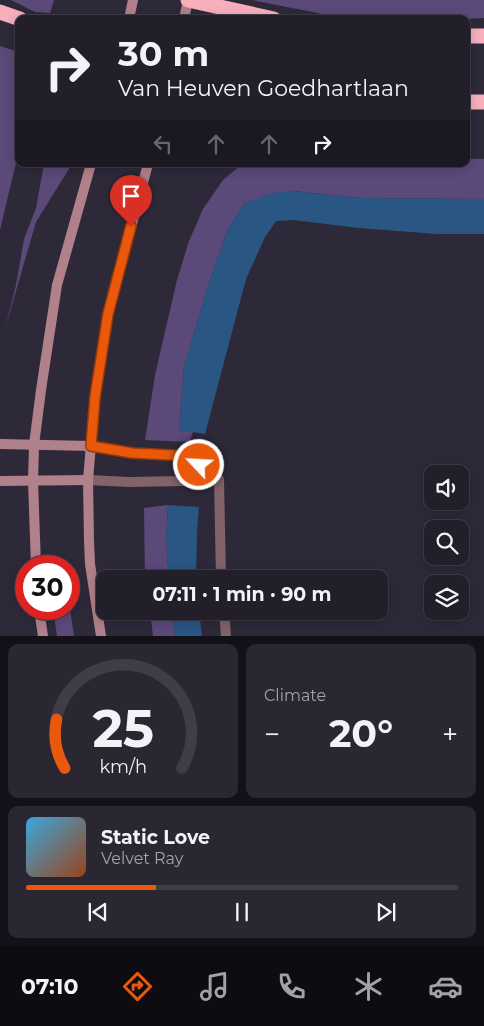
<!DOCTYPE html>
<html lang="en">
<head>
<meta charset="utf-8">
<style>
  :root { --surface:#221f2b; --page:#2a2733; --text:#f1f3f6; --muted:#a2a2a9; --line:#3f3d47; --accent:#ea580c }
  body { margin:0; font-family:Montserrat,sans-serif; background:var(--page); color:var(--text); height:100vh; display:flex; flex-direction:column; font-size:19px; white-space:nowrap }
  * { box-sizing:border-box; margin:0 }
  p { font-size:16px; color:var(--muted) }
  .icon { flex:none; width:28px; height:28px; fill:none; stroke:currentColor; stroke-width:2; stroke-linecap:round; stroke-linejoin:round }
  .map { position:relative; height:636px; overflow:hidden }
  .drawer { display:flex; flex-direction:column; gap:8px; padding:8px; background:#131118; flex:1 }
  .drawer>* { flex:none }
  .top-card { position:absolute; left:15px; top:15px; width:455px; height:152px; border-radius:10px; box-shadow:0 2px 12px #0003,0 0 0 1px var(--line); background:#221f2b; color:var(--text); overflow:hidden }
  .fabs { position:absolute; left:424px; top:465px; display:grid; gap:10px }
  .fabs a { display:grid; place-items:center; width:45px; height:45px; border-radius:10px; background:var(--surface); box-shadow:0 2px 12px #0003,0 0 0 1px var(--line); font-size:25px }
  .speed { position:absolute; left:15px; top:555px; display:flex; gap:10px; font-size:25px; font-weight:700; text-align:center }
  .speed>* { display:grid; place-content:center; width:65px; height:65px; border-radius:50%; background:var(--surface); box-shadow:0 2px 12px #0003,0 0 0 1px var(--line); line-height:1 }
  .speed .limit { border:8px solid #d22; background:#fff; color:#111 }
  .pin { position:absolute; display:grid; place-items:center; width:42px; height:42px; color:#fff; margin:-51px -21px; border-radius:50% 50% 50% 0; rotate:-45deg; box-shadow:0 0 5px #0007 }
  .pin .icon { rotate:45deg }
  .me { position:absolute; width:55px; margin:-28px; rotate:295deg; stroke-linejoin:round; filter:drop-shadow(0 0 4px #0008) }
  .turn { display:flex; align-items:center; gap:18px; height:105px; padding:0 20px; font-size:22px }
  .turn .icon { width:65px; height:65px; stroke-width:2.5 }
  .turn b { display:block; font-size:35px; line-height:42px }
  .lanes { display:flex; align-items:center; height:48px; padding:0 20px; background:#0003; justify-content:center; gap:25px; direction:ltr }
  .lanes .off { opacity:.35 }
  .big { font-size:38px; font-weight:700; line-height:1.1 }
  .drawer .tile { flex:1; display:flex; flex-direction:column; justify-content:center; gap:8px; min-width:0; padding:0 18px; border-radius:10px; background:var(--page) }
  .drawer .dial { align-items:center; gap:0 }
  .dial svg { height:130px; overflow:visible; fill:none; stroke:var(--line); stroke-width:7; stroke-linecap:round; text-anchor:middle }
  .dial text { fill:var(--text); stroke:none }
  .song { display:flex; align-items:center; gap:15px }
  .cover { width:60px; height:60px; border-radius:8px; background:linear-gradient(135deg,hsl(200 70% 55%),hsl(20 70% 35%)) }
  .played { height:5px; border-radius:2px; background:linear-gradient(90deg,var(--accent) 30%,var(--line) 30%) }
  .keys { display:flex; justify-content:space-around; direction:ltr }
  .heat { display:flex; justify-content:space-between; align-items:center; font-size:28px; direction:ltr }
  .drawer .tiles { flex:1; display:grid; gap:8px; grid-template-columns:1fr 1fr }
  .tile:last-child { grid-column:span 2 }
  .trip { position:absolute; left:96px; top:570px; width:292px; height:50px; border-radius:10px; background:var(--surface); box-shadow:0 2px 12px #0003,0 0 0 1px var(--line); font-weight:700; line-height:50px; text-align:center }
  .tabs { display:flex; height:80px; justify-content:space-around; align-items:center; background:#0e0c11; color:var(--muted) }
  .tabs .icon { width:35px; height:35px }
  .tabs .active { color:var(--accent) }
  .tabs b { font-size:22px; color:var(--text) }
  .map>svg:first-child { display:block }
  .green { fill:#5b4979 }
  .water { fill:#2a5683 }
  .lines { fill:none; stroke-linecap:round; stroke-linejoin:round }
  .street { stroke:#816369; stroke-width:10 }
  .secondary { stroke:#b1818b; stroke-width:10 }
  .highway { stroke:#f8aebd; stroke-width:15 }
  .route-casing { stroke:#983908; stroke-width:12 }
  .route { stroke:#ea580c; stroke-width:9 }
</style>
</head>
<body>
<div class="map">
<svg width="484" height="636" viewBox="0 0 484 636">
  <rect width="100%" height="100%" fill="#2e2939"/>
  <!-- green -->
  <g class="green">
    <path d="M 11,0 L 54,0 L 50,13 L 35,12 Z"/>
    <path d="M 252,0 L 484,0 L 484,18 L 466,19 L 343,18 Z"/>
    <path d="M 0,46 L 19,52 L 19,150 L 0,230 Z"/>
    <path d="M 466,159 L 484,159 L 484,199 L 360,198 L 293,191 L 244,204 L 228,229 L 209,283 L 184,367 L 179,430 L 193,432 L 189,442 L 145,440 L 155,375 L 177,280 L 189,241 L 203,209 L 223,180 L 242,164 L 466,164 Z"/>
    <path d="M 44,164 L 72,164 L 36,222 L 5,329 L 16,285 L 24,239 L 36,208 Z"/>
    <path d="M 168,505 L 166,541 L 169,579 L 145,579 L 144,508 Z"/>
    <path d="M 69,603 L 74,636 L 57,636 L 53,609 L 69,609 Z"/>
    <path d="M 150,611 L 172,611 L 175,636 L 153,636 Z"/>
  </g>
  <!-- water -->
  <g class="water">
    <path d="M 293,191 L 360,198 L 484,199 L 484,234 L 437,234 L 359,228 L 293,220 L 276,221 L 265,237 L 246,279 L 205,434 L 179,430 L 184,367 L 209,283 L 228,229 L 244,204 L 271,193 Z"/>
    <path d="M 168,505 L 199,507 L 197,531 L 196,579 L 169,579 L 166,541 Z"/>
    <path d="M 172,611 L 199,611 L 202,636 L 175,636 Z"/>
  </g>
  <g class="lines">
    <!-- street -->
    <g class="street">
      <path d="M 91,446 L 132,453 L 190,456 L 208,474 L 219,479 L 221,579"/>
      <path d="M 88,480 L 129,482 L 186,481 L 208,474"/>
      <path d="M 224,611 L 226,636"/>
    </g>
    <!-- secondary -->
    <g class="secondary">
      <path d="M 129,19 L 133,0"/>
      <path d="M 184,19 L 188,0"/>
      <path d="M 0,444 L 91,446"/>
      <path d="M 0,481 L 88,480"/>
      <path d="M 36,566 L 33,481 L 34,445 L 41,390 L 57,285 L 91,164"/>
      <path d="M 39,609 L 43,636"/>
      <path d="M 101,636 L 90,564 L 89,541 L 88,480 L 95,397 L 108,314 L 148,164"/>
    </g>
    <!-- highway -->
    <g class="highway">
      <path d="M 188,0 L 274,19"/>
      <path d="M 0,12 L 20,19"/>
      <path d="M 466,36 L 484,36"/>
      <path d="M 466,102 L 484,102"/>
    </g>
  </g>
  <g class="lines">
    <defs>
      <path id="route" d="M 131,226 L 108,314 L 95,397 L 91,446 L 132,453 L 190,456 L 199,465"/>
    </defs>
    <!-- route casing -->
    <use href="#route" class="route-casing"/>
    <!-- route -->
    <use href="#route" class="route"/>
  </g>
</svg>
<div class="fabs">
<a><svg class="icon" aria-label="sound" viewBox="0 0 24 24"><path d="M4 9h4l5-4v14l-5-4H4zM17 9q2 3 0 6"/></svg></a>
<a><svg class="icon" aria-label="search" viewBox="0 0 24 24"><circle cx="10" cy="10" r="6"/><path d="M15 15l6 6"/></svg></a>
<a><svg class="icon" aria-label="layers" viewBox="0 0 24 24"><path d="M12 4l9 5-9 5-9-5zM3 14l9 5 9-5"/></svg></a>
</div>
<div class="speed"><div class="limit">30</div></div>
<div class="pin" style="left:131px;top:226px;background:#d93025"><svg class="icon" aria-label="arrive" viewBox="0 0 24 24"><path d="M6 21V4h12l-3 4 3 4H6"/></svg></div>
<svg class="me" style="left:199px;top:465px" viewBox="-20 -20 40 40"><circle r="17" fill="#ea580c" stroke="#fff" stroke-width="3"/><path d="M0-11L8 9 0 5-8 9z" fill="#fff"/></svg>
<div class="trip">07:11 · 1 min · 90 m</div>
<div class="top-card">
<div class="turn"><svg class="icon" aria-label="right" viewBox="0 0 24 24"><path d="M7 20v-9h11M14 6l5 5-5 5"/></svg><div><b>30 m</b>Van Heuven Goedhartlaan</div></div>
<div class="lanes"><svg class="icon off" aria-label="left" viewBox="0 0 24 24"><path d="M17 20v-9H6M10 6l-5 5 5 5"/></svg><svg class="icon off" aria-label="ahead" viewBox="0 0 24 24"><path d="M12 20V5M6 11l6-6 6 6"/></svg><svg class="icon off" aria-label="ahead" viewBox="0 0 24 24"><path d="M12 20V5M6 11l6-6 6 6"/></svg><svg class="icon" aria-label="right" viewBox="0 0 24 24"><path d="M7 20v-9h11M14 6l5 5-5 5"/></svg></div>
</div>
</div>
<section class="drawer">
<div class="tiles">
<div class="tile dial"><svg viewBox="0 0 100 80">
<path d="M14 69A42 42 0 1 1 86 69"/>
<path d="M14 69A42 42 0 0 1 9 39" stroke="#ea580c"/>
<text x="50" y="56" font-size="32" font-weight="700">25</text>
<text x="50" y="72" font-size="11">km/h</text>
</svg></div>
<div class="tile"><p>Climate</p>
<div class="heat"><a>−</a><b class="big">20°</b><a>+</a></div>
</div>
<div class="tile">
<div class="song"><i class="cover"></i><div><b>Static Love</b><p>Velvet Ray</p></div></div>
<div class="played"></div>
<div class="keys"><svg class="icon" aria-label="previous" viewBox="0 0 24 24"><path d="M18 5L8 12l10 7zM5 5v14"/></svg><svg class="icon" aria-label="pause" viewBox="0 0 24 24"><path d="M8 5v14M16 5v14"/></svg><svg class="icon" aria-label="next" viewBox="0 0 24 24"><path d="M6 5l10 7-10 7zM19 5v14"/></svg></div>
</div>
</div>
</section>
<nav class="tabs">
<b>07:10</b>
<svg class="icon active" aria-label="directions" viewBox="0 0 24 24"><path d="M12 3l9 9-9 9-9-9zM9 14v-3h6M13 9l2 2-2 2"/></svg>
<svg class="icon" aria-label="music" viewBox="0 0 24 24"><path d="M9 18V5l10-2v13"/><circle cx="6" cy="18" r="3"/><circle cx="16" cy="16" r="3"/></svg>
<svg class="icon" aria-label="phone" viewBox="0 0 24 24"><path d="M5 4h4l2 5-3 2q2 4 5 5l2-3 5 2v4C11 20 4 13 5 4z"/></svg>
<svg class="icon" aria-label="climate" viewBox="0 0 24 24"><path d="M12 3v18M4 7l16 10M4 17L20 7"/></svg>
<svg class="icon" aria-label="car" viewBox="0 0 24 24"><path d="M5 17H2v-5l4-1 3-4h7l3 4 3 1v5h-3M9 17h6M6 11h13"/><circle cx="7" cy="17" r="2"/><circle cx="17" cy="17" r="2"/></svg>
</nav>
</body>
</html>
